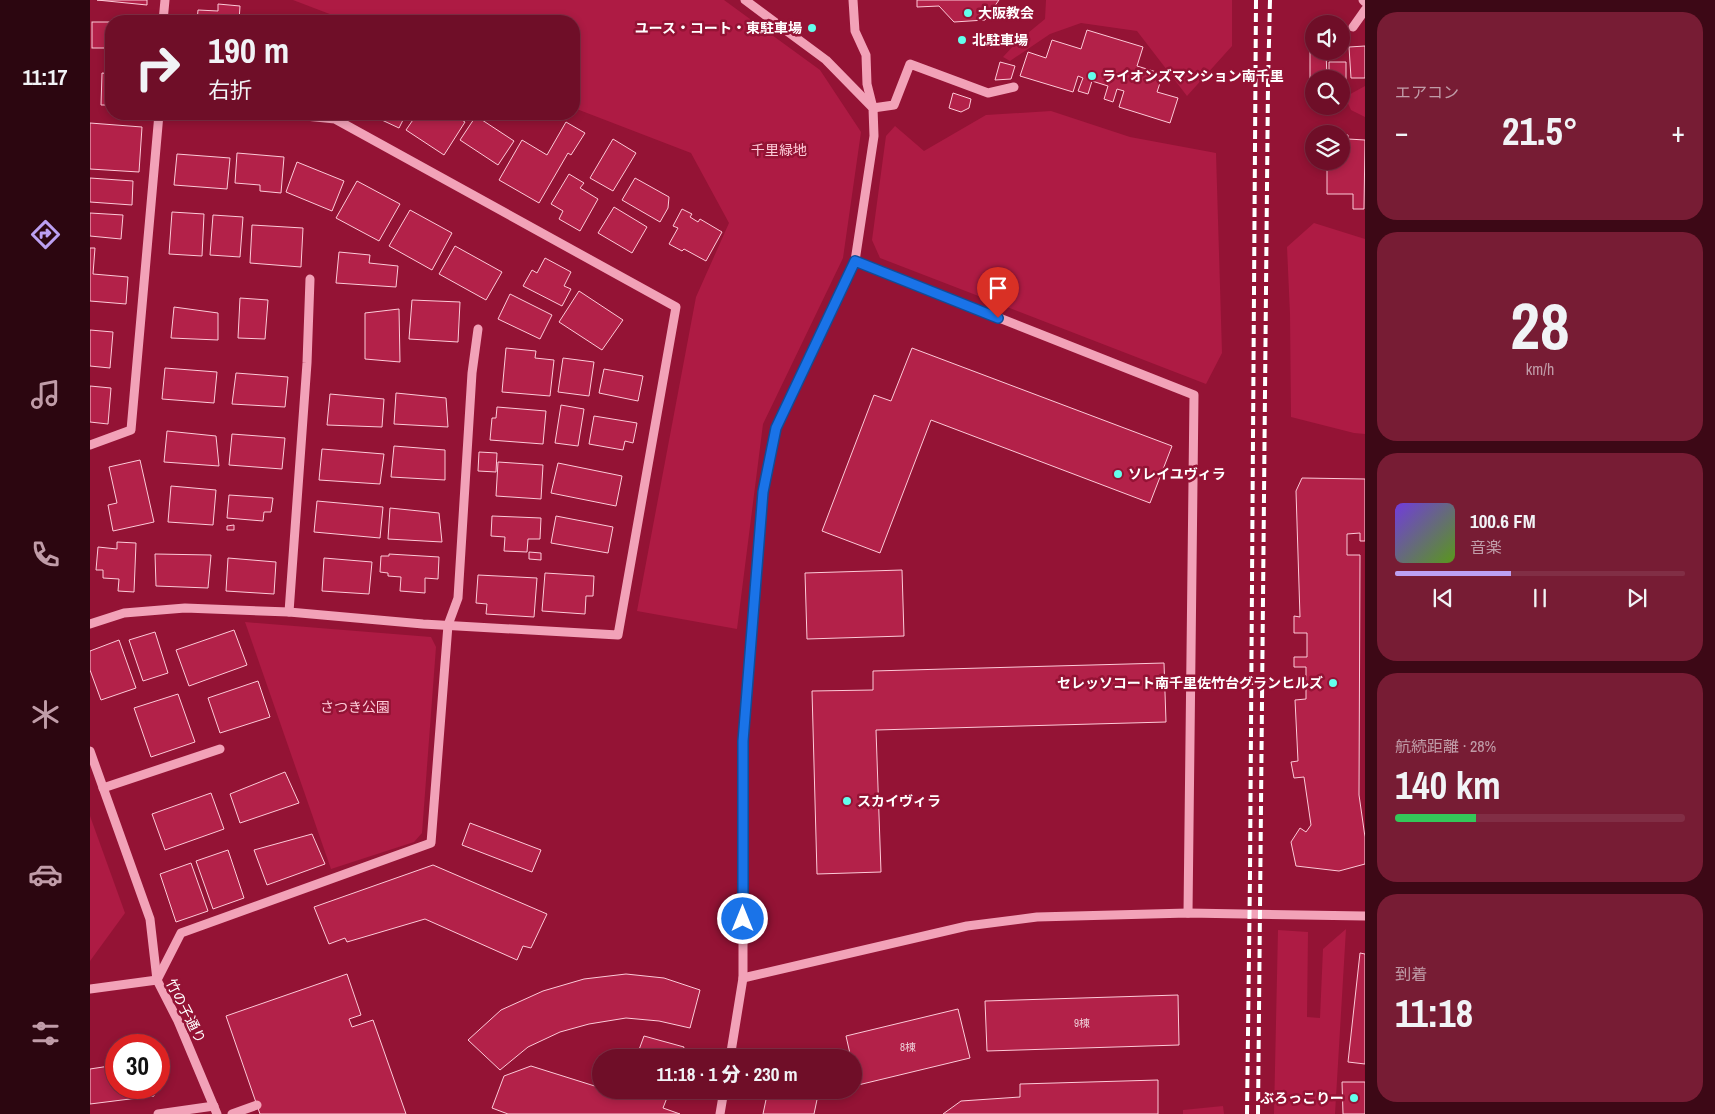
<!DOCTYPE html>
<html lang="ja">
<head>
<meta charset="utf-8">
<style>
  :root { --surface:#6f0e28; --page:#771c34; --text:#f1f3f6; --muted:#c09ca8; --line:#812e45; --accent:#bca0f2 }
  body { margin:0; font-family:"Archivo Narrow","Noto Sans JP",sans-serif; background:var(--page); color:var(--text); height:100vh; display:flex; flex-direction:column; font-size:19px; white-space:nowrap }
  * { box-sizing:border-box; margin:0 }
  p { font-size:16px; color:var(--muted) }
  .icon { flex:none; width:28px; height:28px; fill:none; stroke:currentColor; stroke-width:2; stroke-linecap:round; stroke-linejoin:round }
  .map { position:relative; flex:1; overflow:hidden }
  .panel { display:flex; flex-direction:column; gap:12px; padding:12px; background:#3d0816; width:350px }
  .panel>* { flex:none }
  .hud { position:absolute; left:15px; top:15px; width:475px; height:105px; border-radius:20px; box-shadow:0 2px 8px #0003,0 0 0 1px var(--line); background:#6f0e28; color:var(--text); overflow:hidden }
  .controls { position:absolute; left:1215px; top:15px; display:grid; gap:10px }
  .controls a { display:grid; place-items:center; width:45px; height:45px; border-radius:50%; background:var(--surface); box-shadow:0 2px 8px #0003,0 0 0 1px var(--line); font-size:25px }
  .speed { position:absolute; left:15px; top:1034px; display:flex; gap:10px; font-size:25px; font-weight:700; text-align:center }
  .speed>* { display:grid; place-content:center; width:65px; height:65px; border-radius:50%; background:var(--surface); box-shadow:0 2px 8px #0003,0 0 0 1px var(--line); line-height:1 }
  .speed .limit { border:8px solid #d22; background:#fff; color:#111 }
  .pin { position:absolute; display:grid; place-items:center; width:42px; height:42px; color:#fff; margin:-51px -21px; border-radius:50% 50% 50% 0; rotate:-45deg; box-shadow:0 0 5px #0007 }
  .pin .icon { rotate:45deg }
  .me { position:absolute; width:55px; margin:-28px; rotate:0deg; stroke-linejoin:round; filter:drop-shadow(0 0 4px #0008) }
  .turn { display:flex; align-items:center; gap:18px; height:105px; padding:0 20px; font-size:22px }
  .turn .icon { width:65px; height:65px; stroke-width:2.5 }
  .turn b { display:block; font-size:35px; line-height:42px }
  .big { font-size:38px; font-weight:800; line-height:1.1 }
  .panel .widget { flex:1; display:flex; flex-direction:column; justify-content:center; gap:8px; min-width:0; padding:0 18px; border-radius:20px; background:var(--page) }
  .panel .dial { align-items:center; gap:0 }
  .dial b { font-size:65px; line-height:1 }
  .song { display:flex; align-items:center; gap:15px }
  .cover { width:60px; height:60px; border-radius:8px; background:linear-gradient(135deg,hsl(260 70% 55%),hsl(90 70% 35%)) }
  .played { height:5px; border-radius:2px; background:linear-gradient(90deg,var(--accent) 40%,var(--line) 40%) }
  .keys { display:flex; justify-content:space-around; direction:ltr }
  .heat { display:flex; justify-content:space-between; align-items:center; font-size:28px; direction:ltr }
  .charge { height:8px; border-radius:4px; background:linear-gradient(90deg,#34c759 28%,var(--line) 0) }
  .trip { position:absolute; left:502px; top:1049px; width:270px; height:50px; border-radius:25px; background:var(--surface); box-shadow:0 2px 8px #0003,0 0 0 1px var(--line); font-weight:800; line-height:50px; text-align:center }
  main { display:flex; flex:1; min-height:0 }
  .tab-bar { display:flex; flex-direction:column; width:90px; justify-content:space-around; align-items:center; background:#2c0610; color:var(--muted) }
  .tab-bar .icon { width:35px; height:35px }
  .tab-bar .selected { color:var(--accent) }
  .tab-bar b { font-size:22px; color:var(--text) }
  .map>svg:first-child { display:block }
  .green { fill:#ae1b44 }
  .building { fill:#b32149; stroke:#fdcad8 }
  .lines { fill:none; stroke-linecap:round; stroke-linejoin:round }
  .minor { stroke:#f2a2b8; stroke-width:9 }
  .rail { stroke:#fff; stroke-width:4; stroke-dasharray:9 4; stroke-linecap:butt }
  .route-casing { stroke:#114b97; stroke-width:12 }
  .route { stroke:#1a73e8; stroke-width:9 }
  .poi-dot { fill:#63ffed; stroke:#941335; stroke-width:2 }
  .labels { text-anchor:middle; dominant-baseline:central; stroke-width:5; stroke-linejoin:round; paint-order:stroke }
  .number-label { font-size:11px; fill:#ecc8d2 }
  .poi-label { font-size:14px; font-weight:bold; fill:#fff; stroke:#941335; text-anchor:start }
  .park-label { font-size:14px; fill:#fdcad8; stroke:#941335 }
  .street-label { font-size:14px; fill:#fff; stroke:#941335 }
</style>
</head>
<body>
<main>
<nav class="tab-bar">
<b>11:17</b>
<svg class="icon selected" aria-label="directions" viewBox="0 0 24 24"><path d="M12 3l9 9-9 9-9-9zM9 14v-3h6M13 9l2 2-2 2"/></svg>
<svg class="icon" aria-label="music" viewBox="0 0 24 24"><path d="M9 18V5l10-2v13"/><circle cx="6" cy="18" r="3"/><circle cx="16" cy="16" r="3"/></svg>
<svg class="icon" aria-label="phone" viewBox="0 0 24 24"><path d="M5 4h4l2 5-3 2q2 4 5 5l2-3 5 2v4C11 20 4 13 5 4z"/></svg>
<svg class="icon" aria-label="climate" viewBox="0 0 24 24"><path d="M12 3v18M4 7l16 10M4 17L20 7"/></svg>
<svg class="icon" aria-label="car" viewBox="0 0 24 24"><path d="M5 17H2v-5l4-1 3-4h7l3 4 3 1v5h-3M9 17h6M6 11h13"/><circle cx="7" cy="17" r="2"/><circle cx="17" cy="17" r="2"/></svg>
<svg class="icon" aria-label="filters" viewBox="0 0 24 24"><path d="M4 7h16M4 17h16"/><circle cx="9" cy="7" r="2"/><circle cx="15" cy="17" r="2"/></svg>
</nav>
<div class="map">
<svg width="1275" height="1114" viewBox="0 0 1275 1114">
  <rect width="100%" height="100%" fill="#941335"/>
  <!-- green -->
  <g class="green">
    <path d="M 203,0 L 634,0 L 730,70 L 771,132 L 753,258 L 673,424 L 647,629 L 547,611 L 606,297 L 639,223 L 601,153 L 484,108 L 484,21 L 258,21 Z"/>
    <path d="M 956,0 L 1142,0 L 1142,46 L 1097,96 L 1047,31 L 991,23 L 960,34 L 920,61 L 913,57 L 927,42 L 955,19 Z"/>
    <path d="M 1275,86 L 1275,117 L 1261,110 L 1255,97 Z"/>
    <path d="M 961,111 L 1040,137 L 1126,153 L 1132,353 L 1116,384 L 790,258 L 782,240 L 796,136 L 805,126 L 834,151 L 896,115 Z"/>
    <path d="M 1224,223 L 1275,239 L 1275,434 L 1264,433 L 1201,417 L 1200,314 L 1197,247 Z"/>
    <path d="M 155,622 L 341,637 L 346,647 L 332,833 L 324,842 L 241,869 Z"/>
    <path d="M 0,816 L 35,913 L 0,961 Z"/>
    <path d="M 1256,929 L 1245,1114 L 1184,1114 L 1188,930 L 1218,932 L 1217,1017 L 1230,1018 L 1233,949 Z"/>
    <path d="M 1133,1106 L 1134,1114 L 1093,1114 L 1093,1110 Z"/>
  </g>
  <!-- building -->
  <g class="building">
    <path d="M 7,0 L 57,0 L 57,5 Z"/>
    <path d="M 827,0 L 909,0 L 895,20 L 864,22 L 849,6 L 827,7 Z"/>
    <path d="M 128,4 L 150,6 L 149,21 L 107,21 L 108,10 L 128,11 Z"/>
    <rect x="2" y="22" width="19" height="26"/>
    <path d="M 997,30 L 1053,47 L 1047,66 L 1073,74 L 1067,92 L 1088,98 L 1080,123 L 1029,107 L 1034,91 L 1027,89 L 1023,102 L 1014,99 L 1018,86 L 1002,81 L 998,94 L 988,91 L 993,78 L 988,76 L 983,92 L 930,76 L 938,52 L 956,58 L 962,40 L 991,49 Z"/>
    <path d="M 1220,46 L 1224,46 L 1224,51 L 1236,51 L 1237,79 L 1220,78 Z"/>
    <path d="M 1275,46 L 1275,78 L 1261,78 L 1259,47 Z"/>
    <path d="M 910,62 L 925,66 L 921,79 L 905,80 Z"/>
    <path d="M 1239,62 L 1256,62 L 1256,90 L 1251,90 L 1251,79 L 1239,79 Z"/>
    <path d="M 12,73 L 21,74 L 21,105 L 11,105 Z"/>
    <path d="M 863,93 L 881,99 L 879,108 L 871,112 L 859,108 Z"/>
    <path d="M 279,114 L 316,114 L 309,128 Z"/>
    <path d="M 327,114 L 362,114 L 375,122 L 354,155 L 316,130 Z"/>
    <path d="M 386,116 L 424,141 L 408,165 L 370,140 Z"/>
    <path d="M 476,122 L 495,133 L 481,155 L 478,153 L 449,203 L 409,180 L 432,140 L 457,155 Z"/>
    <path d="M 0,123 L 52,127 L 49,172 L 0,169 Z"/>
    <path d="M 1251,135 L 1258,135 L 1258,139 L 1275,140 L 1274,209 L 1263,209 L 1263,194 L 1237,194 L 1237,161 L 1251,161 Z"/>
    <path d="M 523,139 L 546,153 L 523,191 L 500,178 Z"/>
    <path d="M 147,153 L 194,157 L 191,193 L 170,191 L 170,185 L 145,183 Z"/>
    <path d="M 87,154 L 140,158 L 137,189 L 84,185 Z"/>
    <path d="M 207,162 L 254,181 L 242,211 L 196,192 Z"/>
    <path d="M 479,174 L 494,183 L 490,188 L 508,199 L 490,231 L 469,219 L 473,211 L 461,204 Z"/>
    <path d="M 0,178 L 43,181 L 42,205 L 0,202 Z"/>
    <path d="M 545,178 L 579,197 L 578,208 L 570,222 L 532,200 Z"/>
    <path d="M 267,181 L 310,204 L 289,241 L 246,218 Z"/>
    <path d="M 524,207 L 557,227 L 542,253 L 508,233 Z"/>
    <path d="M 592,209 L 602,214 L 600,217 L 608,222 L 610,219 L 632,232 L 616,261 L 594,249 L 592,251 L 579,244 L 588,228 L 583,226 Z"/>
    <path d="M 320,210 L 362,233 L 342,270 L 299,246 Z"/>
    <path d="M 82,212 L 114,214 L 112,256 L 79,254 Z"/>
    <path d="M 0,213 L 33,215 L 31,239 L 0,236 Z"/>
    <path d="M 123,215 L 153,217 L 150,257 L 120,255 Z"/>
    <path d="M 162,225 L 213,228 L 211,267 L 160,263 Z"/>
    <path d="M 365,246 L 412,272 L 396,300 L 349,274 Z"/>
    <path d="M 0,248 L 5,248 L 3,274 L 38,277 L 36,304 L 0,301 Z"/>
    <path d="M 249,252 L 280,255 L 279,263 L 308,266 L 306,287 L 246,283 Z"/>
    <path d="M 455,258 L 481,272 L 474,286 L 481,289 L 472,306 L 433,286 L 442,270 L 447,273 Z"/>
    <path d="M 489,291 L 533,320 L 512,350 L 469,322 Z"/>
    <path d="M 420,294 L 462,315 L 450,339 L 408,319 Z"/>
    <path d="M 150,298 L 178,300 L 175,339 L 148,338 Z"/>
    <path d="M 322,300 L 370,302 L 368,342 L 319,339 Z"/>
    <path d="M 84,307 L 128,313 L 128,340 L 81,338 Z"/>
    <path d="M 309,309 L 310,362 L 275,359 L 275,313 Z"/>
    <path d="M 0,330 L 23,332 L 20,368 L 0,366 Z"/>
    <path d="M 416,348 L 446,351 L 445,358 L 464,360 L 460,396 L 412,392 Z"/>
    <path d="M 822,348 L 1082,446 L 1060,503 L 841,420 L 790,553 L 732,531 L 784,395 L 801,401 Z"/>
    <path d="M 473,358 L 504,362 L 499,396 L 468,392 Z"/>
    <path d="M 75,368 L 127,372 L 124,403 L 72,399 Z"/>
    <path d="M 514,369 L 553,376 L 548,401 L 509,393 Z"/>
    <path d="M 146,373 L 198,377 L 195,407 L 142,404 Z"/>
    <path d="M 0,386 L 21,388 L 18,424 L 0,422 Z"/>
    <path d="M 306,393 L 356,398 L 358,427 L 304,424 Z"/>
    <path d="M 240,394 L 294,399 L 292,427 L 237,425 Z"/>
    <path d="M 471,405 L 494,409 L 488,446 L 465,443 Z"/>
    <path d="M 407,407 L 456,411 L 453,444 L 400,440 L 402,418 L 406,418 Z"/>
    <path d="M 504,416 L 547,423 L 543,443 L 535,441 L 533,450 L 499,444 Z"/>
    <path d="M 77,431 L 126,436 L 129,466 L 74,462 Z"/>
    <path d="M 142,434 L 195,438 L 192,469 L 139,465 Z"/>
    <path d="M 304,446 L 355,450 L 355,480 L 301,477 Z"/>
    <path d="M 232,449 L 294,454 L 290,484 L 229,480 Z"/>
    <path d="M 389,452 L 407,453 L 406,472 L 388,471 Z"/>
    <path d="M 50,460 L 64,522 L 23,531 L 18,505 L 27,503 L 19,467 Z"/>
    <path d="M 408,462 L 453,465 L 451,499 L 406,496 Z"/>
    <path d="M 468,463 L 532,476 L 526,506 L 461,493 Z"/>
    <path d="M 1212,478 L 1275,479 L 1275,541 L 1270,541 L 1270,533 L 1257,534 L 1257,555 L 1270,555 L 1269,795 L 1275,837 L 1275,864 L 1249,871 L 1206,866 L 1201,842 L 1210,828 L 1216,832 L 1221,825 L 1214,777 L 1204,778 L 1201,762 L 1208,761 L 1205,700 L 1216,699 L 1216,667 L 1204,667 L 1204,657 L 1217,657 L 1217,633 L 1204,633 L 1204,616 L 1210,617 L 1206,491 Z"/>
    <path d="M 81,486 L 126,490 L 123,525 L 78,522 Z"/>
    <path d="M 139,495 L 183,498 L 181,512 L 174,512 L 173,521 L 137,518 Z"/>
    <path d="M 227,501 L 293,507 L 290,538 L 224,532 Z"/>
    <path d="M 300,508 L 349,513 L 352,542 L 298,539 Z"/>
    <path d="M 402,516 L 451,518 L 450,539 L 438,539 L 437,552 L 414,551 L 415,537 L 401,536 Z"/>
    <path d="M 466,516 L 523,527 L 518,553 L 461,543 Z"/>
    <path d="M 144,525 L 144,530 L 137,530 L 137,526 Z"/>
    <path d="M 27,542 L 46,543 L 44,592 L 28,591 L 29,579 L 13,578 L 13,570 L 6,570 L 8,547 L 27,549 Z"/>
    <path d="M 439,552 L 451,553 L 451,560 L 439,559 Z"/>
    <path d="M 65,554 L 121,555 L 118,588 L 66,586 Z"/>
    <path d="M 299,554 L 349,557 L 348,579 L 335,578 L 335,593 L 310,591 L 311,577 L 298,576 L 298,573 L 290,572 L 291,556 L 299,556 Z"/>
    <path d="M 138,558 L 186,562 L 184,594 L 136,591 Z"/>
    <path d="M 234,558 L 282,562 L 279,594 L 232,591 Z"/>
    <path d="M 812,570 L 814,636 L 717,639 L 715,573 Z"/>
    <path d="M 455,573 L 504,576 L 503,596 L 496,596 L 495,614 L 452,611 Z"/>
    <path d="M 388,575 L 447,578 L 444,617 L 396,614 L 397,604 L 386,603 Z"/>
    <path d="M 144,630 L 157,665 L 99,686 L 86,650 Z"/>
    <path d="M 65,632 L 78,673 L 53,681 L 39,640 Z"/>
    <path d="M 29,640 L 46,688 L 11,700 L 0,670 L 0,651 Z"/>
    <path d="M 1074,663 L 1076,722 L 786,730 L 791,872 L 727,874 L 722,691 L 783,690 L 783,671 Z"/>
    <path d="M 168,681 L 180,717 L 130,733 L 118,698 Z"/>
    <path d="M 88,694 L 105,742 L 61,757 L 44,708 Z"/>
    <path d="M 195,772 L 209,803 L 150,823 L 140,794 Z"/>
    <path d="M 121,793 L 134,829 L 75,850 L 62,814 Z"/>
    <path d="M 380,823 L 451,850 L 442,872 L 372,845 Z"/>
    <path d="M 222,834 L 235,864 L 177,885 L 164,850 Z"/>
    <path d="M 138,850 L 154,898 L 123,909 L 106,861 Z"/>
    <path d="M 101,863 L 118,911 L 86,922 L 70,874 Z"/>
    <path d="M 343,865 L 457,914 L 441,948 L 433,946 L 427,960 L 335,919 L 257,942 L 255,938 L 239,944 L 224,907 Z"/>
    <path d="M 1270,953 L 1275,954 L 1275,1064 L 1258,1062 Z"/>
    <path d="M 257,974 L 271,1015 L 259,1019 L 262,1027 L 283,1020 L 316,1114 L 170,1114 L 136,1016 Z"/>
    <path d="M 536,974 L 574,978 L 610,990 L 600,1028 L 569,1021 L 536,1018 L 499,1024 L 470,1032 L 438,1047 L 410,1070 L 378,1040 L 411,1010 L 453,991 L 494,979 Z"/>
    <path d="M 1088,995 L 1089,1045 L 897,1051 L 895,1001 Z"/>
    <path d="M 868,1009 L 880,1058 L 768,1085 L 764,1069 L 764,1058 L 761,1058 L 756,1036 Z"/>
    <path d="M 554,1036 L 594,1047 L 591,1058 L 546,1058 Z"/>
    <path d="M 26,1065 L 26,1088 L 63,1088 L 64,1096 L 0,1104 L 0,1069 Z"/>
    <path d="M 441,1066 L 511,1088 L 511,1090 L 518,1090 L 532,1095 L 534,1090 L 580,1090 L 573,1108 L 590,1114 L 418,1114 L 402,1108 L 414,1076 Z"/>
    <path d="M 1068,1080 L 1068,1114 L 853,1114 L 871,1101 L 930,1097 L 930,1084 Z"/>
    <path d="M 1252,1082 L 1275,1082 L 1275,1114 L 1253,1114 Z"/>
    <path d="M 678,1090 L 729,1090 L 724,1114 L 673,1114 Z"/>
  </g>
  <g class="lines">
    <!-- minor -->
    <g class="minor">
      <path d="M 763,0 L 765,31 L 776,55 L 777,84 L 783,108 L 804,105 L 820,64 L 898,93 L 924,87"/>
      <path d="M 1273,0 L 1275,2"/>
      <path d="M 73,21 L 75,0"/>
      <path d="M 1263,27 L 1275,10"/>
      <path d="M 765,261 L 1104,395 L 1098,913"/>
      <path d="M 0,445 L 41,430 L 69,114"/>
      <path d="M 199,612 L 217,363 L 220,279"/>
      <path d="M 0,624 L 34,613 L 95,608 L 199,612 L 333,624 L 528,635 L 586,307 L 245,119 L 196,114"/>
      <path d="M 0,751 L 60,919 L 67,980 L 88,1021 L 127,1114"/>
      <path d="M 13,788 L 130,749"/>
      <path d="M 653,978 L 877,926 L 947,917 L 1098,913 L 1275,916"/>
      <path d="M 67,980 L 91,933 L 341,843 L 358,625 L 368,598 L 382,373 L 388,329"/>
      <path d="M 0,989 L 67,980"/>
      <path d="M 640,1058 L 653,978 L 653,741 L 673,492 L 686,428 L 765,261 L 784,136 L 783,108 L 736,60 L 655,0"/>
      <path d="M 68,1114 L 124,1106"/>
      <path d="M 142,1114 L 167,1105"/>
      <path d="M 630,1114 L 634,1090"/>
    </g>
    <!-- rail -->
    <g class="rail">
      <path d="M 1157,1114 L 1160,876 L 1166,0"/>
      <path d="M 1168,1114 L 1178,84 L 1180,0"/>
    </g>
  </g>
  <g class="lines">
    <defs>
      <path id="route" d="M 653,919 L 653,741 L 673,492 L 686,428 L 765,261 L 908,318"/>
    </defs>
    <!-- route casing -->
    <use href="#route" class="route-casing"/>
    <!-- route -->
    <use href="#route" class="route"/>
  </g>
  <!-- markers -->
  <g class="poi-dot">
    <circle cx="878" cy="13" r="5"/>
    <circle cx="722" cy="28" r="5"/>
    <circle cx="872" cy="40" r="5"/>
    <circle cx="1002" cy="76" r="5"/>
    <circle cx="1028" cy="474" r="5"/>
    <circle cx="1243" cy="683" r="5"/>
    <circle cx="757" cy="801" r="5"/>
    <circle cx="1264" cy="1098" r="5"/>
  </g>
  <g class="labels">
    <!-- number labels -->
    <g class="number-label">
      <text x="992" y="1023">9棟</text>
      <text x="818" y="1047">8棟</text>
    </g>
    <!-- poi labels -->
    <g class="poi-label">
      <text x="888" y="13">大阪教会</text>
      <text x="712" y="28" text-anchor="end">ユース・コート・東駐車場</text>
      <text x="882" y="40">北駐車場</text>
      <text x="1012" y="76">ライオンズマンション南千里</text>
      <text x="1038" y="474">ソレイユヴィラ</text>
      <text x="1233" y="683" text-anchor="end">セレッソコート南千里佐竹台グランヒルズ</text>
      <text x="767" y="801">スカイヴィラ</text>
      <text x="1254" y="1098" text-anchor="end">ぶろっこりー</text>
    </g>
    <!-- park labels -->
    <g class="park-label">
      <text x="689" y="150">千里緑地</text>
      <text x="265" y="707">さつき公園</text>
    </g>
    <!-- street labels -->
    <g class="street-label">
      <text transform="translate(96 1011) rotate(63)">竹の子通り</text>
    </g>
  </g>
</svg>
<div class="controls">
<a><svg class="icon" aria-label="sound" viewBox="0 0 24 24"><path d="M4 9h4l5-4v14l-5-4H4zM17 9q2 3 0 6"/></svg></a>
<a><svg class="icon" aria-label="search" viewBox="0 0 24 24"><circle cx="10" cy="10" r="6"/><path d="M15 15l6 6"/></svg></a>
<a><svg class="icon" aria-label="layers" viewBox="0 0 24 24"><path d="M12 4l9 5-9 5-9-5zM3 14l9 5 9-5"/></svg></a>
</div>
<div class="speed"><div class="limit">30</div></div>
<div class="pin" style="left:908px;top:318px;background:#d93025"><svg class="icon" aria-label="arrive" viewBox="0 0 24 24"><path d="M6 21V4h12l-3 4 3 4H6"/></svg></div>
<svg class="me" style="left:653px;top:919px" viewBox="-20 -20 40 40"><circle r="17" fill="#1a73e8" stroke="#fff" stroke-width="3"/><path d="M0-11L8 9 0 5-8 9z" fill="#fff"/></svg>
<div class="trip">11:18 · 1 分 · 230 m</div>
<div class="hud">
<div class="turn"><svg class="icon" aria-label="right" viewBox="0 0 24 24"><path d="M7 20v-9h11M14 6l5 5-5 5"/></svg><div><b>190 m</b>右折</div></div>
</div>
</div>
<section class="panel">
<div class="widget"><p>エアコン</p>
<div class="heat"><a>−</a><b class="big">21.5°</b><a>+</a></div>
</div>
<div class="widget dial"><b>28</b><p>km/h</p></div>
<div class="widget">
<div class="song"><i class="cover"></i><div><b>100.6 FM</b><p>音楽</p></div></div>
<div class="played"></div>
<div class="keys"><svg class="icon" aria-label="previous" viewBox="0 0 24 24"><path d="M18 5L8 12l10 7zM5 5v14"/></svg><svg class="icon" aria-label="pause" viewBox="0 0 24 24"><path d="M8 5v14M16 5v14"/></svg><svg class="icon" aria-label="next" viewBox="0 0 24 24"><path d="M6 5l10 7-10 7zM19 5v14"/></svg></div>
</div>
<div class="widget"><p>航続距離 · 28%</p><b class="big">140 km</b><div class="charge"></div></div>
<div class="widget"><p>到着</p><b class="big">11:18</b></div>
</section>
</main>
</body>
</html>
